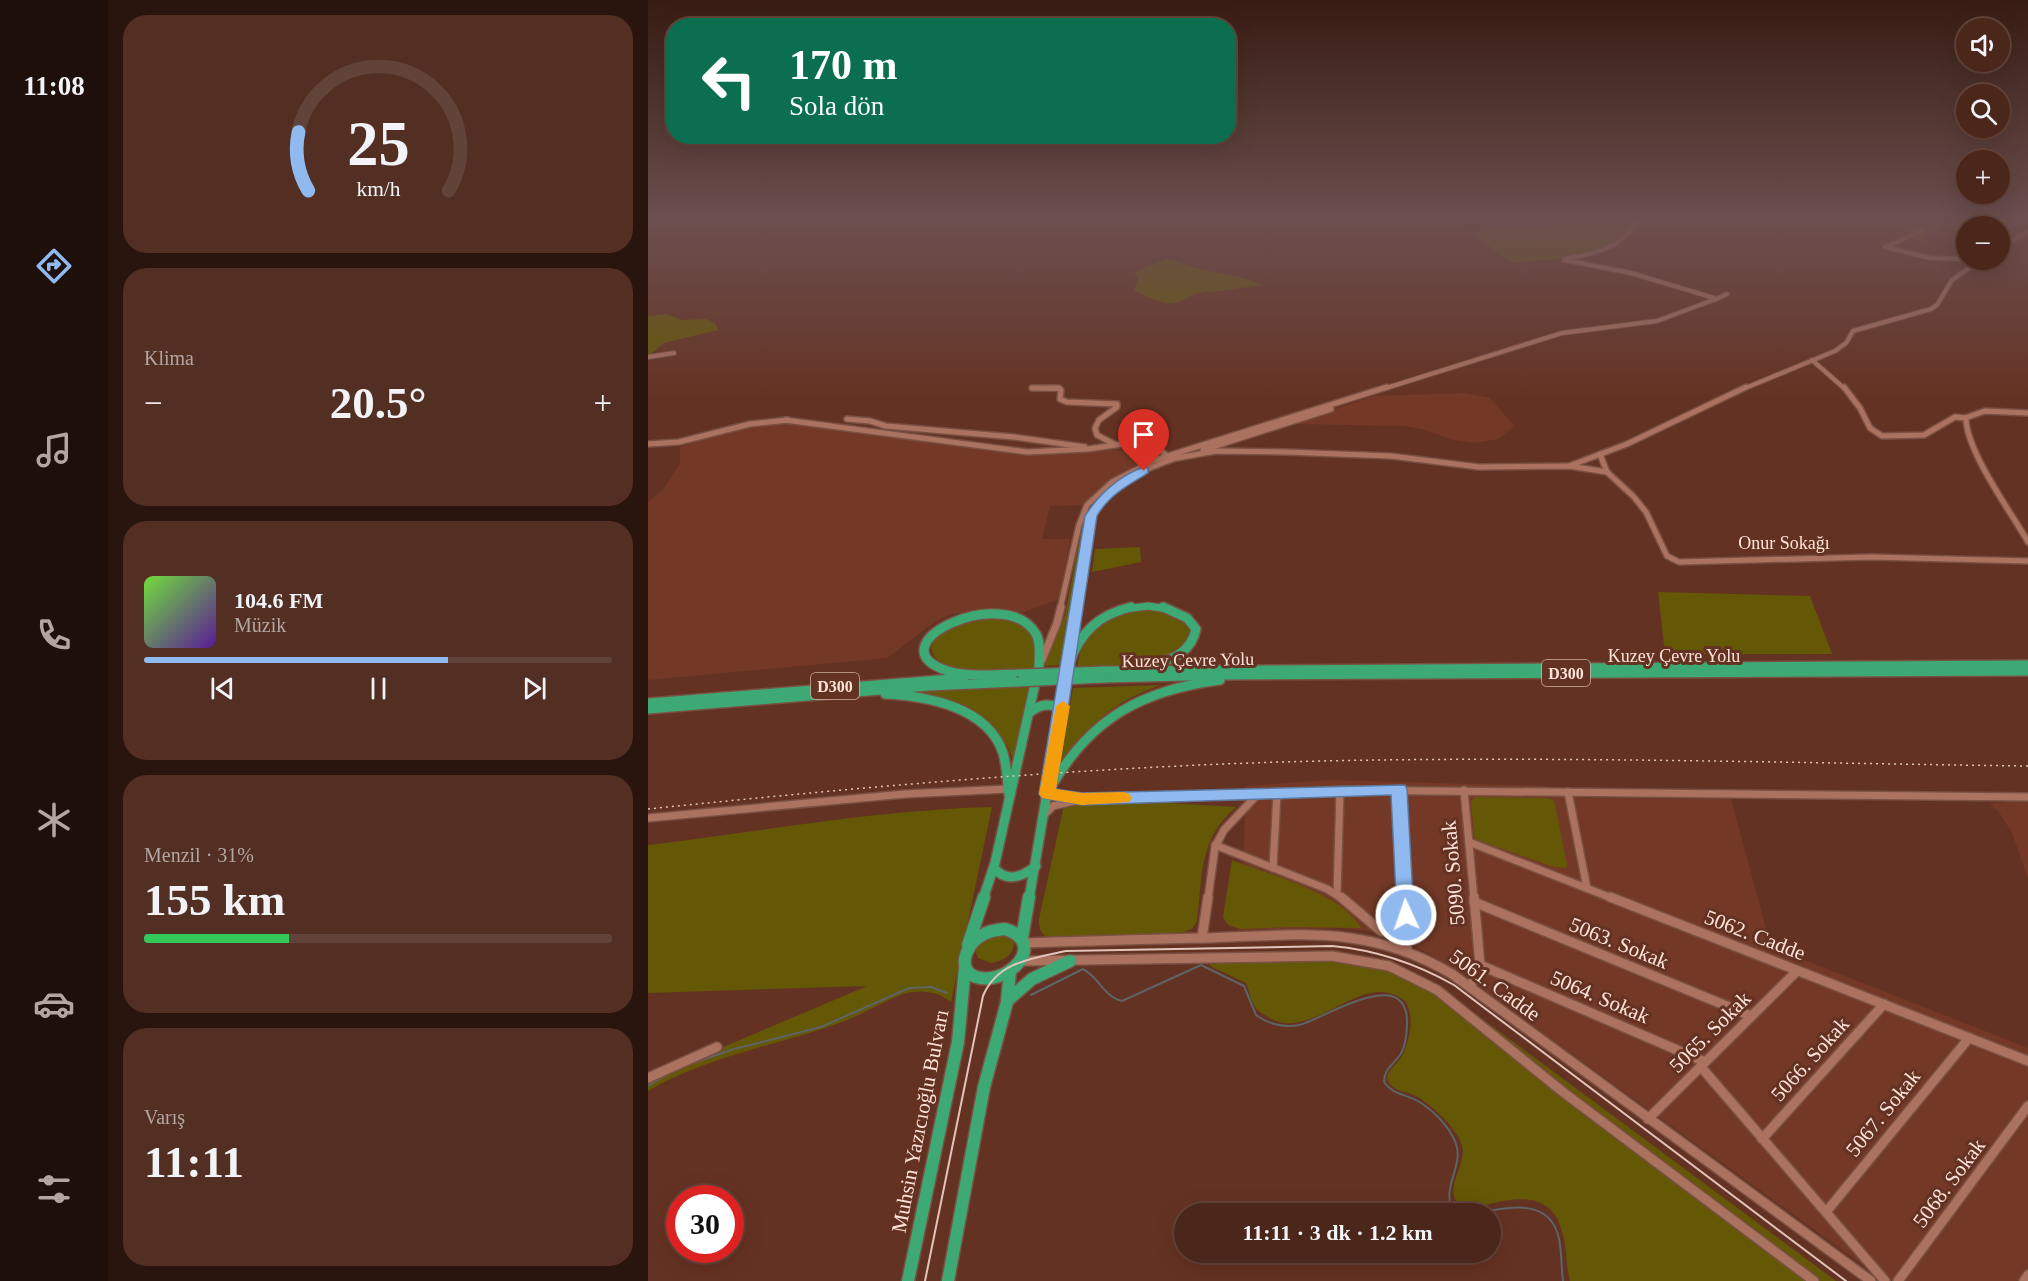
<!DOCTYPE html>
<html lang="tr">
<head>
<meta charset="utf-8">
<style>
  :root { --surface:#4b261a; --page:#522e23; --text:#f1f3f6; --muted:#b2a5a2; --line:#624339; --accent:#90b9f0 }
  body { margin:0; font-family:"Times New Roman",serif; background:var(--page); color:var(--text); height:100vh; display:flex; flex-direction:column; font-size:22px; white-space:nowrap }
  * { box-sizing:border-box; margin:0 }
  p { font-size:20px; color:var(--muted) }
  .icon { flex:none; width:33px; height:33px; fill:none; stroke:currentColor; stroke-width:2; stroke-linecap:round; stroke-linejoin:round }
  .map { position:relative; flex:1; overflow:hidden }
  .side { display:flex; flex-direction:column; gap:15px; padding:15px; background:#29150e; width:540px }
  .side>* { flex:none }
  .top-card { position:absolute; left:18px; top:18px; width:570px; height:126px; border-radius:24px; box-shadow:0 6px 24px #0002,0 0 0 2px var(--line); background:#0b6e4f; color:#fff; overflow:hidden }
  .controls { position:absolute; left:1308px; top:18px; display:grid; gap:12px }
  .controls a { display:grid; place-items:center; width:54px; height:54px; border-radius:50%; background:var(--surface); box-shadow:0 6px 24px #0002,0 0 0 2px var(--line); font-size:30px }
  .speed { position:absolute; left:18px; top:1185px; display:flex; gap:12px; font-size:30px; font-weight:700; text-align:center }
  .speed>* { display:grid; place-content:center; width:78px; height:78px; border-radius:50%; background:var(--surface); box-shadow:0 6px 24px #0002,0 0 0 2px var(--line); line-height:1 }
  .speed .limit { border:9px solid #d22; background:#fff; color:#111 }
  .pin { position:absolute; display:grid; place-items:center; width:51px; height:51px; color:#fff; margin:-62px -26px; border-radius:50% 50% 50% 0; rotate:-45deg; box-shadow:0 0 6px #0007 }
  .pin .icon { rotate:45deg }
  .me { position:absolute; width:66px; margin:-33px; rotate:357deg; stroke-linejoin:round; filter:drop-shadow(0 0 4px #0008) }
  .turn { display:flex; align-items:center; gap:21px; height:126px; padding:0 24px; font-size:27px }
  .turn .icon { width:78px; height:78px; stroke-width:2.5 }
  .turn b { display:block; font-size:42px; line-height:51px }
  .big { font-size:45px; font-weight:700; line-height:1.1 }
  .side .tile { flex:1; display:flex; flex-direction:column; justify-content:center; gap:9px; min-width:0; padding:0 21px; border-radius:24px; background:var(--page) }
  .side .dial { align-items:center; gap:0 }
  .dial svg { height:156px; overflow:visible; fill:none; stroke:var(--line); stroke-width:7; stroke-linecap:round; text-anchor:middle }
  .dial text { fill:var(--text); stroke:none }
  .song { display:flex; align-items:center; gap:18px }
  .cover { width:72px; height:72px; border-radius:9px; background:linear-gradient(135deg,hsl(100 70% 55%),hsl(270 70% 35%)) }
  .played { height:6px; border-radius:3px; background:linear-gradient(90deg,var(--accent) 65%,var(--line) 65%) }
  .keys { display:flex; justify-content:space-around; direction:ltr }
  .heat { display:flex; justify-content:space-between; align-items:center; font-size:33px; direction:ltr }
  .charge { height:9px; border-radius:4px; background:linear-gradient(90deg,#34c759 31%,var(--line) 0) }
  .trip { position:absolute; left:526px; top:1203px; width:327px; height:60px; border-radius:30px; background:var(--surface); box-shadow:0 6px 24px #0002,0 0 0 2px var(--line); font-weight:700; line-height:60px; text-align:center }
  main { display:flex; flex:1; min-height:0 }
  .tab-bar { display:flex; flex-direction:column; width:108px; justify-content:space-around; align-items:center; background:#1e0f0a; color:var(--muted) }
  .tab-bar .icon { width:42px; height:42px }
  .tab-bar .active { color:var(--accent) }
  .tab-bar b { font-size:27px; color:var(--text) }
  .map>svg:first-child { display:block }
  .built { fill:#733926 }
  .green { fill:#645705 }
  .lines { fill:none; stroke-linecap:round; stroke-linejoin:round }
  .stream { stroke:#5d6466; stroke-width:2 }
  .minor-far3-casing { stroke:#795042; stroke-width:6 }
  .minor-far2-casing { stroke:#795042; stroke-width:8 }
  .minor-far1-casing { stroke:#795042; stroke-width:10 }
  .minor-casing { stroke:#795042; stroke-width:12 }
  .highway-far2-casing { stroke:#795042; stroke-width:9 }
  .highway-far1-casing { stroke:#795042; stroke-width:12 }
  .highway-casing { stroke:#795042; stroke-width:15 }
  .minor-far3 { stroke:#ab7260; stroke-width:4 }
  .minor-far2 { stroke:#ab7260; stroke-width:5 }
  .minor-far1 { stroke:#ab7260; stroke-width:7 }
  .minor { stroke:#ab7260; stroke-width:9 }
  .highway-far2 { stroke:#3da974; stroke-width:7 }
  .highway-far1 { stroke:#3da974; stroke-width:9 }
  .highway { stroke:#3da974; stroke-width:12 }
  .tram { stroke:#e2c4ba; stroke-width:2 }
  .rail { stroke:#e2c4ba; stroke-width:1.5; stroke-dasharray:2 4; stroke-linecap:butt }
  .highway-bridge-casing { stroke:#795042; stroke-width:12; stroke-linecap:butt }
  .highway-bridge { stroke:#3da974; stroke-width:9 }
  .route { fill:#90b9f0; stroke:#5e789c; stroke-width:1.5 }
  .slow { fill:#f59e0b }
  .labels { text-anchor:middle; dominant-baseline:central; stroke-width:6; stroke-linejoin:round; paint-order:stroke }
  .shield { fill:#643222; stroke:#cfaea3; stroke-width:1.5 }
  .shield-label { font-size:16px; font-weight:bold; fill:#fde3da }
  .street-label { font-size:18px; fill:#fde3da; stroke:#643222 }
  .near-street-label { font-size:21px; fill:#fde3da; stroke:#643222 }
</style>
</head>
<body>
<main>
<nav class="tab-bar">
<b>11:08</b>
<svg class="icon active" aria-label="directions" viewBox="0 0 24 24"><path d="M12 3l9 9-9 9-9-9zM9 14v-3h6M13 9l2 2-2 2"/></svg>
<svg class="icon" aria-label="music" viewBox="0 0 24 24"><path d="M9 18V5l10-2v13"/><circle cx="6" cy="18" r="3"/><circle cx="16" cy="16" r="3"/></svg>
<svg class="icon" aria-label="phone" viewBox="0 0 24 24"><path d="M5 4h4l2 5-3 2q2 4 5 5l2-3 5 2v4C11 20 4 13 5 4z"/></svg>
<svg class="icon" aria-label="climate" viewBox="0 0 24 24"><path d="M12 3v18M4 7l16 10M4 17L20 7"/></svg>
<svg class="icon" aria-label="car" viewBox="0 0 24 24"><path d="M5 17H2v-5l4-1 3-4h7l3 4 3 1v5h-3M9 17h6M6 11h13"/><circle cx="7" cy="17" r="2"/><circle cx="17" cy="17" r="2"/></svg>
<svg class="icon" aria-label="filters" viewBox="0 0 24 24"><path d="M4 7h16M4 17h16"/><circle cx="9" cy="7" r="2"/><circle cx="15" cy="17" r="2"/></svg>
</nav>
<section class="side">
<div class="tile dial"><svg viewBox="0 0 100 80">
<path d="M14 69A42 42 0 1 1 86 69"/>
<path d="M14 69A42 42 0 0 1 9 39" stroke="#90b9f0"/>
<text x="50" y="56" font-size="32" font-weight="700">25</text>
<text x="50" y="72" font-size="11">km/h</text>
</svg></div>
<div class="tile"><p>Klima</p>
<div class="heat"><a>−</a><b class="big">20.5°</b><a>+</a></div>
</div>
<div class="tile">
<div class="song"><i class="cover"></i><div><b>104.6 FM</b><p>Müzik</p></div></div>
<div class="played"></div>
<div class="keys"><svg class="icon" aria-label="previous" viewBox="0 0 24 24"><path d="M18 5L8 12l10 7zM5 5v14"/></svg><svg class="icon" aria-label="pause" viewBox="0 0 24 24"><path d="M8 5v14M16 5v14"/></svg><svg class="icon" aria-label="next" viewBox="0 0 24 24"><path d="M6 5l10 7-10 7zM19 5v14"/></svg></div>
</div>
<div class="tile"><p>Menzil · 31%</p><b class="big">155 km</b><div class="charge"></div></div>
<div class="tile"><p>Varış</p><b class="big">11:11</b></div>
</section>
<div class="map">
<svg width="1380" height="1281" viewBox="0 0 1380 1281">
  <rect width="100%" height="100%" fill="#643222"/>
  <!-- built -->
  <g class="built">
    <path d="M 818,393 L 842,398 L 866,426 L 850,439 L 826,443 L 805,440 L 777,430 L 758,426 L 644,424 L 726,396 Z"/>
    <path d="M 117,423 L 155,424 L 382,454 L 458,450 L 512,452 L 514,455 L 464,478 L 449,490 L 436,505 L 402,506 L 394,539 L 422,539 L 411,599 L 376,612 L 339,608 L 304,614 L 288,621 L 239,658 L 0,680 L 0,502 L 14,491 L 32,463 L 32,447 L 79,432 Z"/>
    <path d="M 682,780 L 896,786 L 910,789 L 924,798 L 1083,799 L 1123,947 L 1380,1048 L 1380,1281 L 1237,1281 L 807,969 L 760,942 L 722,931 L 695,928 L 593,930 L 598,786 Z"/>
    <path d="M 1380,799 L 1380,878 L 1364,833 L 1351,812 L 1342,804 Z"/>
  </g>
  <!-- green -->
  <g class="green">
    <path d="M 930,222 L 965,222 L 983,226 C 960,262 902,258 864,263 L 822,232 L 853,227 L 890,227 Z"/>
    <path d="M 1271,222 L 1297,222 L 1282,230 L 1275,240 L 1290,250 L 1261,235 L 1261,227 Z"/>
    <path d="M 519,259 L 556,270 L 596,278 L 614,285 L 565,292 C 552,288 541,299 528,303 C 518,306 496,296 486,290 L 491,278 L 487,275 L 488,271 Z"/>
    <path d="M 19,314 L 33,320 L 58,319 L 67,323 L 70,330 L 16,343 L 0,356 L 0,316 Z"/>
    <path d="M 434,526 L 438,526 L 423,611 L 416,665 L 395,666 L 417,615 Z"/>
    <path d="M 492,547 L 493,562 L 444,572 L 447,549 Z"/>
    <path d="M 1010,592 L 1162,596 L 1184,654 L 1017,654 Z"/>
    <path d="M 494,608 L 527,613 L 545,628 L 537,649 L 503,663 L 429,668 C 436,624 454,620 494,608 Z"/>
    <path d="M 342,617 C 365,620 374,621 388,641 L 385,670 C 362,671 323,677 302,668 C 276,657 279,638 302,625 C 312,619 330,619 342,617 Z"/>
    <path d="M 514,685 C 465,701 442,724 412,764 L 425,688 Z"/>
    <path d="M 384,687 L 366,763 C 354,716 307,708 268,694 L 269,691 Z"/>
    <path d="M 827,797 L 900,798 L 906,800 L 919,864 L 918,868 L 906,867 L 829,840 L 826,836 L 823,801 Z"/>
    <path d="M 520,803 L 588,807 C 550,840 555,875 549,921 L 544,929 L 533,933 L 403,940 C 394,935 390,929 391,919 L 416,805 Z"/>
    <path d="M 344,807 L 303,1002 C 292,993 278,990 264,992 C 243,996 218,1013 197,1021 C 130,1046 64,1054 0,1091 L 0,1079 L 219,986 L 0,993 L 0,845 C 115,831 228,810 344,807 Z"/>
    <path d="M 584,860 C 622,875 694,893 713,928 L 645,927 L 592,929 L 580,925 L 575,917 Z"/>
    <path d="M 354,931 L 366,940 C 367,954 356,961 343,963 L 330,958 L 327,950 L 330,941 Z"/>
    <path d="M 687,953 C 721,955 752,964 782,980 L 1188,1281 L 922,1281 C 918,1266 919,1250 915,1235 C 903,1182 855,1201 819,1210 C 786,1192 825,1165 812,1140 C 803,1123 785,1107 770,1097 C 758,1090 745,1093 739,1079 C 740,1069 749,1064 754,1056 C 762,1040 767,1016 757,1001 C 714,966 665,1045 620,1017 C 615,1014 608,1010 606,1005 C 602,998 601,990 598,983 L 564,967 L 556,960 Z"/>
  </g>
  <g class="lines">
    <!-- stream -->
    <g class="stream">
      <path d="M 383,995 L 435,969 C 451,977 456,997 474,1001 L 553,965 L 596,986 L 608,1015 C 620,1024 636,1028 651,1025 C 674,1020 757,964 759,1020 C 759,1031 758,1046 752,1055 C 745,1065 736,1069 736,1082 C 744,1094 756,1094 768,1100 C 784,1109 800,1125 807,1141 C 818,1167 791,1186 806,1214"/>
      <path d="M 39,1065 L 86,1049 L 173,1027 L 261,988 L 283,987 L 299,993"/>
      <path d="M 0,1086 L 24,1072"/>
      <path d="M 830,1214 C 860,1206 903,1198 911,1239 C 914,1253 913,1267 915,1281"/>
    </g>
    <defs>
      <g id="minor-far3">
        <path d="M 1273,231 L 1237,247 L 1282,258 L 1318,259"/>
        <path d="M 1352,247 L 1380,232"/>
        <path d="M 916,259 C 946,254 971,249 989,222"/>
        <path d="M 916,260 L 983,273 L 1066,298"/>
        <path d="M 1066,300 L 1079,294"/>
        <path d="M 0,357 L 26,353"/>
        <path d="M 1164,360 L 1197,389"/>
        <path d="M 384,388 L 412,389"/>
        <path d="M 735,389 L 914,333 L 1009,321 L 1068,299"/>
        <path d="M 1095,389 L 1187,351 L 1198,343 L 1205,331 L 1283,309 L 1289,305 L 1304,280 L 1332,260"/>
      </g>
      <g id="minor-far2">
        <path d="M 1196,387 L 1212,408 L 1222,428 L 1234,436 L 1276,435 L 1307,417 L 1318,418 C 1318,451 1363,512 1380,542"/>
        <path d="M 384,388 L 411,388 L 413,390 L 412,399 L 419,402 L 469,404 L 469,407 L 451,420 L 447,428 L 449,435 L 466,444"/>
        <path d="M 1317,418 L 1337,411 L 1380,413"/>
        <path d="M 199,419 L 222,421 L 238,426 L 366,437 L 437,447"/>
        <path d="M 137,420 L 380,452 L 440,449 L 502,440 L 519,456 L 529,458 L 568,451 L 638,452 L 743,456 L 831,467 L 921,466 L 959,472"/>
        <path d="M 0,444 L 31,442 L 102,424 L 140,420"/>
        <path d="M 555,450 L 683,409"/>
        <path d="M 952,454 L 959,472 L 986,497 L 998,512 L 1019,556 L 1031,562 L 1223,557 L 1380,561"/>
        <path d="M 921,466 L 979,444 L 1098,387"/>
        <path d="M 412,609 L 431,525 L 439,505 L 464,482 L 507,460 L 739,387"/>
        <path d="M 428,609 L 443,519 C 458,483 494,470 528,458"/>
      </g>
      <g id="minor-far1">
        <path d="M 422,656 L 428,607"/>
        <path d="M 394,660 L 409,623 L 413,607"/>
        <path d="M 751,789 L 756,899"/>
        <path d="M 816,790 L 826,899"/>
        <path d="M 920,792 L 939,888"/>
        <path d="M 399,794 L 427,798"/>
        <path d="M 396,815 L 405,806 L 434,799 L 609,795 L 692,790 L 1380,797"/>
        <path d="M 0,818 L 257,794 L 360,789"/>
        <path d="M 821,842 L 966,899"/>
        <path d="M 567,845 L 679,889 L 695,899"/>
        <path d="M 625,868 L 629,794"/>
        <path d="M 689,895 L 692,790"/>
        <path d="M 560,899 L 567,847 L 576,830 L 609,795"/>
      </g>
      <g id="minor">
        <path d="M 693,897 L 733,931 L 759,936"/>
        <path d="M 756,897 L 759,950"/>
        <path d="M 962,897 L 1380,1061"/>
        <path d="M 826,902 L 1103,1016"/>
        <path d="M 554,938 L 560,897"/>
        <path d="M 376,943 C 437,941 498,939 559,938 C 652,935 721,924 804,974 L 1223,1281"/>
        <path d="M 372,961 L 684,956 L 741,966 L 789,990 L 915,1092 L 1166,1281"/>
        <path d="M 832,965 L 1057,1062"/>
        <path d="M 822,987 L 832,965 L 826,897"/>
        <path d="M 1053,1067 L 1237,1281"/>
        <path d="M 0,1078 L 69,1047"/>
        <path d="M 1000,1119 L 1149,971"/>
        <path d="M 1114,1139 L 1236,1004"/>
        <path d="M 1178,1212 L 1321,1038"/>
        <path d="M 1250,1281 L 1380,1106"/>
        <path d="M 1376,1281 L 1380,1275"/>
      </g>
      <path id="highway-far2" d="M 477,609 L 500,606 L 520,609"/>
      <g id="highway-far1">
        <path d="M 498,665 C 521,662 543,654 548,629 L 539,618 L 515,607"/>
        <path d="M 456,671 L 1380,665"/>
        <path d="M 456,678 L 578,675 L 1380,671"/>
        <path d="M 237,694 C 279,696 340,707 355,753 C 359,766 359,781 361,795"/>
        <path d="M 0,703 L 316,678"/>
        <path d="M 0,709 L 281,686 L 369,682"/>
        <path d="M 381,713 C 392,704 404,701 414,712"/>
        <path d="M 404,785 C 444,717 495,690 572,680"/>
        <path d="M 346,868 C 359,883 374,877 388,866"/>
        <path d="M 335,899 L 347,863 L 391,666 C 391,656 393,643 388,634 C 357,581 222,646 300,671 C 323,678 350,674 374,674"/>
        <path d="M 381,899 L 421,663 C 433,632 450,615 483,607"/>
      </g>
      <g id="highway">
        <path d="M 357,929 C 401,943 360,987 328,977 C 308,970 318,946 331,937 C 339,931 348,930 357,929 Z"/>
        <path d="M 374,938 L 381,897"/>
        <path d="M 320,945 L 336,897"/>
        <path d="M 359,1001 L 384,979 L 422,961"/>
        <path d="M 260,1281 L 310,1042 L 317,967"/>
        <path d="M 300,1281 L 336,1087 L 359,1002 L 362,971"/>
      </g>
    </defs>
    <!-- minor-far3 casing -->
    <use href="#minor-far3" class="minor-far3-casing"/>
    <!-- minor-far2 casing -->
    <use href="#minor-far2" class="minor-far2-casing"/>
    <!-- minor-far1 casing -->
    <use href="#minor-far1" class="minor-far1-casing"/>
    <!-- minor casing -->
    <use href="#minor" class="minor-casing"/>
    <!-- highway-far2 casing -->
    <use href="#highway-far2" class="highway-far2-casing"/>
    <!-- highway-far1 casing -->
    <use href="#highway-far1" class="highway-far1-casing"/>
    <!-- highway casing -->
    <use href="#highway" class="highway-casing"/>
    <!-- minor-far3 -->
    <use href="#minor-far3" class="minor-far3"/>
    <!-- minor-far2 -->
    <use href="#minor-far2" class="minor-far2"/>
    <!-- minor-far1 -->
    <use href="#minor-far1" class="minor-far1"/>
    <!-- minor -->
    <use href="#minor" class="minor"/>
    <!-- highway-far2 -->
    <use href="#highway-far2" class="highway-far2"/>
    <!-- highway-far1 -->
    <use href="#highway-far1" class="highway-far1"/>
    <!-- highway -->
    <use href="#highway" class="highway"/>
    <!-- tram -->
    <path class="tram" d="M 277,1281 L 335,996 C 349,962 385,958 418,951 L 684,946 C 729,950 767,963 806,985 L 1198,1281"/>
    <!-- rail -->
    <path class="rail" d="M 0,809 C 223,786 447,766 672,761 C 908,756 1144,763 1380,766"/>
    <defs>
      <g id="highway-bridge">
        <path d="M 374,674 L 456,671"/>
        <path d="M 369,682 L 456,678"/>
      </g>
    </defs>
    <!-- highway-bridge casing -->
    <use href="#highway-bridge" class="highway-bridge-casing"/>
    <!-- highway-bridge -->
    <use href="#highway-bridge" class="highway-bridge"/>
  </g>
  <!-- sky -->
  <linearGradient id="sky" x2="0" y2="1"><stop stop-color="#371c13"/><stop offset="0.55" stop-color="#6c4f4f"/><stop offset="1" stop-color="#6c4f4f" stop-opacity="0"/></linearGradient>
  <rect width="1380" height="401" fill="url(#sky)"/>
  <!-- route -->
  <path class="route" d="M 496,467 L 500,468 L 500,473 C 480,485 461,495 449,516 L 408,789 L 434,793 L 757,785 L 759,789 L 766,915 L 764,920 L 758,922 L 751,920 L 749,915 L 743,795 L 434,805 L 394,798 L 391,794 L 437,516 C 450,495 472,475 496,467 Z"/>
  <!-- slow -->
  <path class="slow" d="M 415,701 L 422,706 L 408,789 L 434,793 L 476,792 L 481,794 L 484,798 L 481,802 L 434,805 L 394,798 L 391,794 L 408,706 Z"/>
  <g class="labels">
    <!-- shield labels -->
    <g class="shield">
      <rect x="894" y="660" width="48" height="26" rx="4.5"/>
      <rect x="163" y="673" width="48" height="26" rx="4.5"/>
    </g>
    <g class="shield-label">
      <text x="918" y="673">D300</text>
      <text x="187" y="686">D300</text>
    </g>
    <!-- street labels -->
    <g class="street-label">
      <text x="1136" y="543">Onur Sokağı</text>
      <text x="1026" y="656">Kuzey Çevre Yolu</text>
      <text transform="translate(540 660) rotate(-1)">Kuzey Çevre Yolu</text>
    </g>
    <!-- near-street labels -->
    <g class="near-street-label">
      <text transform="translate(805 873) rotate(-95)">5090. Sokak</text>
      <text transform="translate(1107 935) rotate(21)">5062. Cadde</text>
      <text transform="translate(971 943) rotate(22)">5063. Sokak</text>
      <text transform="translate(847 985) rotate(36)">5061. Cadde</text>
      <text transform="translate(952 997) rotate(23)">5064. Sokak</text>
      <text transform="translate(1062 1032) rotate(-45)">5065. Sokak</text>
      <text transform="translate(1162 1059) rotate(-48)">5066. Sokak</text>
      <text transform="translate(1235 1113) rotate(-51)">5067. Sokak</text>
      <text transform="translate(272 1121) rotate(-79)">Muhsin Yazıcıoğlu Bulvarı</text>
      <text transform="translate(1301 1183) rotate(-53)">5068. Sokak</text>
    </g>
  </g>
</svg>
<div class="controls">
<a><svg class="icon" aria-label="sound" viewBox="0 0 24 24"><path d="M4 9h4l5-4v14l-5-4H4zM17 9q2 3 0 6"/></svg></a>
<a><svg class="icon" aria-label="search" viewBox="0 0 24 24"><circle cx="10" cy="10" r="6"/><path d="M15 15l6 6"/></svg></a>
<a>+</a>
<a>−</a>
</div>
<div class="speed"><div class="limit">30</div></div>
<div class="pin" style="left:496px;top:471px;background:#d93025"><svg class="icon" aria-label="arrive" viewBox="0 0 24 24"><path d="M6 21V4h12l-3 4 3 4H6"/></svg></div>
<svg class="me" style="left:758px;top:915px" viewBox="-20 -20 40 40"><circle r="17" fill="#90b9f0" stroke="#fff" stroke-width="3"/><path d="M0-11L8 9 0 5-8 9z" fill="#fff"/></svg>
<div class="trip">11:11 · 3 dk · 1.2 km</div>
<div class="top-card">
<div class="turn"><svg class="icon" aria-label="left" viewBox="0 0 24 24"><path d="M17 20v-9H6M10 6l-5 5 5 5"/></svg><div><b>170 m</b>Sola dön</div></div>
</div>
</div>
</main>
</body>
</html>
